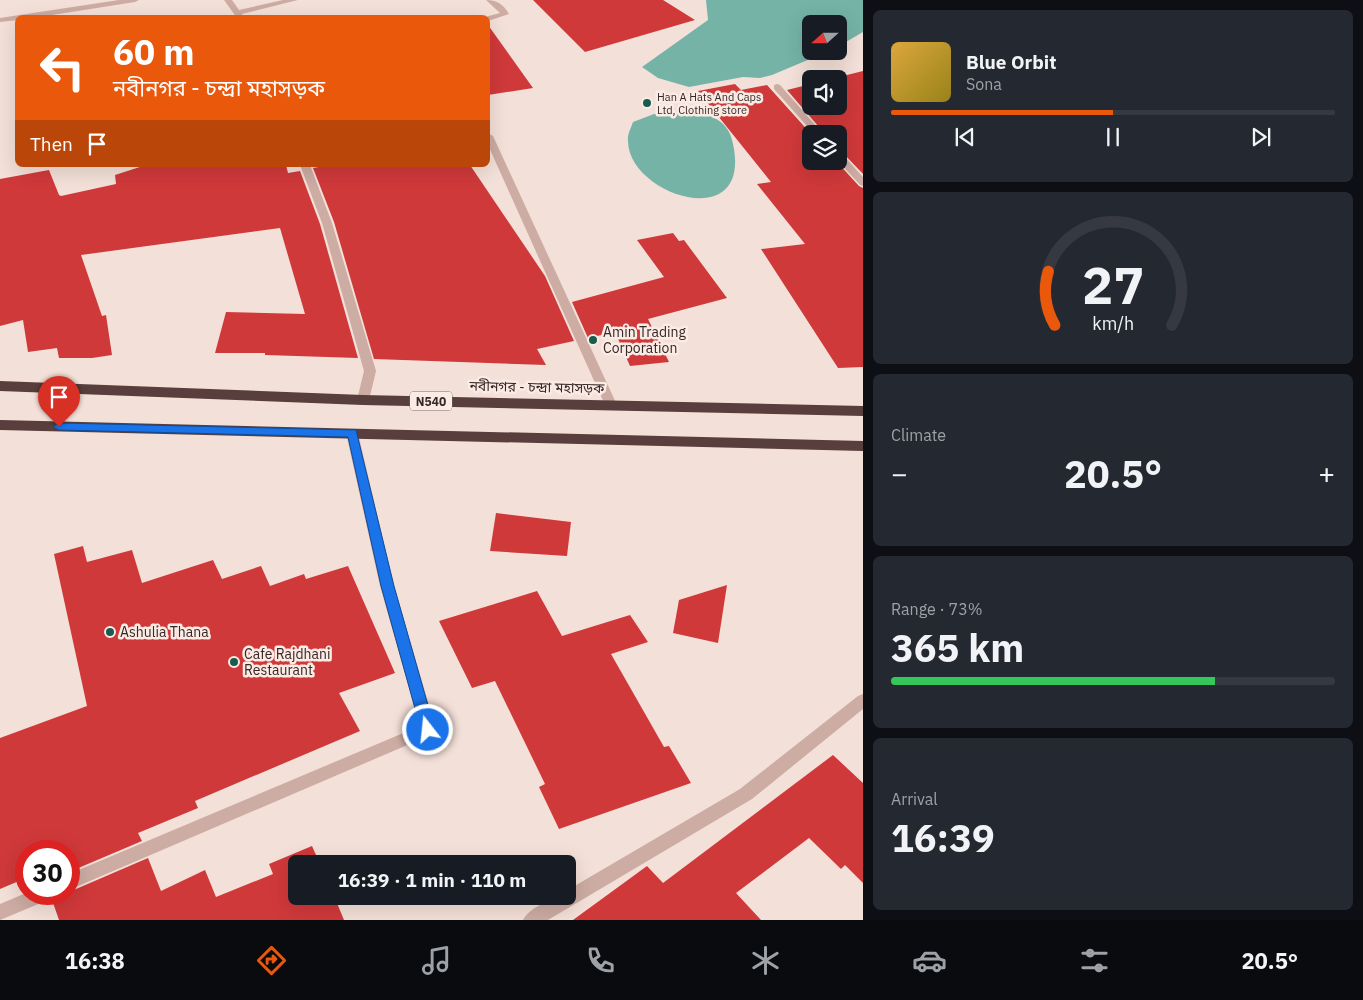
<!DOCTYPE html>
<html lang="en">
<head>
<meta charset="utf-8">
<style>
  :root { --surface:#171b24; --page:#242831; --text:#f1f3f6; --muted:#9ea1a6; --line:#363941; --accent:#ea580c }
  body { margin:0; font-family:"IBM Plex Sans","Noto Sans Bengali",sans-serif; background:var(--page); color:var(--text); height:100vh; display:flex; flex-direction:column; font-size:19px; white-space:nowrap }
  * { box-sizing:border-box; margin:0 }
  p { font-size:16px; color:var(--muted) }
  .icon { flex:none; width:28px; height:28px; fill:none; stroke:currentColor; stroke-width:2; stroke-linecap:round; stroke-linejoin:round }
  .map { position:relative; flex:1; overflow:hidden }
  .side { display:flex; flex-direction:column; gap:10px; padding:10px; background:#0d0f14; width:500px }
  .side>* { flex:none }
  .guide { position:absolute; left:15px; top:15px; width:475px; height:152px; border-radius:8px; box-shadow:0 5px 20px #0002; background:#ea580c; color:#fff; overflow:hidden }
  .needle { width:32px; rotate:249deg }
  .buttons { position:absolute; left:802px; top:15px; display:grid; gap:10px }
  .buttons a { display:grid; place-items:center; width:45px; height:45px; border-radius:8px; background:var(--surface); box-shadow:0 5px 20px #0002; font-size:25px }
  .speed { position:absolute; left:15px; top:840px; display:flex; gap:10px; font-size:25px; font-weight:700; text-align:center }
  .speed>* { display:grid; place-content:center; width:65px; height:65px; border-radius:50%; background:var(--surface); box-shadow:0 5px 20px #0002; line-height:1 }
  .speed .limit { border:8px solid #d22; background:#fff; color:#111 }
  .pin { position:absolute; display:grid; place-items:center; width:42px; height:42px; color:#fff; margin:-51px -21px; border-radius:50% 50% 50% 0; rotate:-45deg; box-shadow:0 0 5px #0007 }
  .pin .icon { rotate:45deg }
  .me { position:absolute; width:55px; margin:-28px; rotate:344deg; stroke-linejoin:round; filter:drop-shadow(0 0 4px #0008) }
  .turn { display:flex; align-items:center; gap:18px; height:105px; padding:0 15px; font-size:22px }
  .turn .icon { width:65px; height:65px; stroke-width:2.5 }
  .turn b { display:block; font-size:35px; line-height:42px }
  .then { display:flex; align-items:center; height:48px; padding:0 15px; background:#0003; gap:10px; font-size:19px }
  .big { font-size:38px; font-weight:700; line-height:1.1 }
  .side .card { flex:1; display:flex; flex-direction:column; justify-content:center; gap:8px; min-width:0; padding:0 18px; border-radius:8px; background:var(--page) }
  .side .dial { align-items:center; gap:0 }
  .dial svg { height:130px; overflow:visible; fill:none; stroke:var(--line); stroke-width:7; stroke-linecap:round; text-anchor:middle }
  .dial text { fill:var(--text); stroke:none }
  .song { display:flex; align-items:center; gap:15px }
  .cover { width:60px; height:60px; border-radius:8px; background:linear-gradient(135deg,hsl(40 70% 55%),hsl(50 70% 35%)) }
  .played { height:5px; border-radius:2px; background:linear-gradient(90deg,var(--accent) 50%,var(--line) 50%) }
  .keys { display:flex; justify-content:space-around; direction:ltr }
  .heat { display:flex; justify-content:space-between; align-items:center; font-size:28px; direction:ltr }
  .charge { height:8px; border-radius:4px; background:linear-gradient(90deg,#34c759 73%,var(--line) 0) }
  .trip { position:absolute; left:288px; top:855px; width:288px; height:50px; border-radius:8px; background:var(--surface); box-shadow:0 5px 20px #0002; font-weight:700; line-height:50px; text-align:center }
  .tabs { display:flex; height:80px; justify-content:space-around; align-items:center; background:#090b0e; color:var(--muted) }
  .tabs .icon { width:35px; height:35px }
  .tabs .active { color:var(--accent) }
  .tabs b { font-size:22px; color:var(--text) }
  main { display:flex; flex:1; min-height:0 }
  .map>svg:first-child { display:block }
  .water { fill:#75b3a6 }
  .building { fill:#d0393a }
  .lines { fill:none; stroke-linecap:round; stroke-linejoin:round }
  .lane { fill:#ccaca3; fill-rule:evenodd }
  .street { fill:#ccaca3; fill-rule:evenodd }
  .highway { fill:#583e3c; fill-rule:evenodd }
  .route { fill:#1a73e8; stroke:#114b97 }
  .poi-dot { fill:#185b4f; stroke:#fbebe5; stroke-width:2 }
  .labels { text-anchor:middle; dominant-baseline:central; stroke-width:5; stroke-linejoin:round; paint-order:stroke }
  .far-poi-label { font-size:11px; fill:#372726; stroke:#fbebe5; text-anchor:start }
  .shield { fill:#fbebe5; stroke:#72625f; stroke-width:1 }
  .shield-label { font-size:12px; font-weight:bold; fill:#372726 }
  .poi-label { font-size:14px; fill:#372726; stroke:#fbebe5; text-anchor:start }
  .street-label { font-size:14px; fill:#372726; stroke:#fbebe5 }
</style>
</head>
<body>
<main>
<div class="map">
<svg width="863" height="920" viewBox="0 0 863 920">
  <rect width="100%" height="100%" fill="#f3e0d8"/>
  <!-- water -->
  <g class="water">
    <path d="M 706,0 L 863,0 L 863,32 L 839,46 L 839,24 L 811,24 L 811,51 L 829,51 L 772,75 L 760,78 L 743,77 L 689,87 L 658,78 L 642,67 L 708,20 Z"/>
    <path d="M 691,110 C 716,117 730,121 734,149 C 748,234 628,194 628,141 C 627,135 631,128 633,122 L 654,114 Z"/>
  </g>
  <!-- building -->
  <g class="building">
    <path d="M 533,0 L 663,0 L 695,20 L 585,52 Z"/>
    <path d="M 488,25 L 533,88 L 488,95 Z"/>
    <path d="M 863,71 L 863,174 L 843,153 L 839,151 L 839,134 L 825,134 L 787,90 L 811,84 L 811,106 L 839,106 L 839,79 L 831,79 Z"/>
    <path d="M 735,84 L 741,90 L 767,85 L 811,134 L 811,161 L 836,161 L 859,186 L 863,188 L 863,367 L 838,368 L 761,249 L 805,244 L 757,184 L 771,182 L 698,91 Z"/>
    <path d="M 146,165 L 286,165 L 288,173 L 300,171 L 320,224 L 358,358 L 265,355 L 265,353 L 215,353 L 226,312 L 305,314 L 280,228 L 81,255 L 102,316 L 106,315 L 112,355 L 92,358 L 59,358 L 57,348 L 28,352 L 23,320 L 0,326 L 0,179 L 49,170 L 59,195 L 61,196 L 116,184 L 115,175 Z"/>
    <path d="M 330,165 L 470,165 L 545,276 L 574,341 L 537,349 L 546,365 L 374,359 L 334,222 L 313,168 Z"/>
    <path d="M 673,233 L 679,241 L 684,240 L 727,298 L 648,319 L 669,362 L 630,366 L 615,332 L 588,338 L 572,302 L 664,277 L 637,240 Z"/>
    <path d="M 496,513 L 571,522 L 567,556 L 490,551 Z"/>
    <path d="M 83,546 L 87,562 L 132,550 L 142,583 L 213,560 L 222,579 L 261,566 L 270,586 L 304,574 L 306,579 L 348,566 L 395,673 L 339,693 L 360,731 L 195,801 L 198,808 L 138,833 L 142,841 L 69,872 L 69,851 L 26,851 L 26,878 L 0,889 L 0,738 L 87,706 L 54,554 Z"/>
    <path d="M 727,585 L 718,643 L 673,633 L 679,600 Z"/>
    <path d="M 537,591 L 562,636 L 630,615 L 648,642 L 611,654 L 664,747 L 669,746 L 691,783 L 559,829 L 539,787 L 545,784 L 495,681 L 472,688 L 439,621 Z"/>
    <path d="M 833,755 L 863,783 L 863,883 L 845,865 L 841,869 L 809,838 L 736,893 L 761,920 L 573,920 L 647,866 L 663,883 Z"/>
    <path d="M 312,846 L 320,864 L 296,864 L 296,896 L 334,896 L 344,920 L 59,920 L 51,897 L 52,894 L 69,894 L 69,892 L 148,858 L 161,891 L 205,870 L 216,897 L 273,874 L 269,864 Z"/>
  </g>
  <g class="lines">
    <!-- lane -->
    <g class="lane">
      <path d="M 777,84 L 780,85 L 823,134 L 814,134 L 774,89 L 774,85 Z"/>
      <path d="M 839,153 L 842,154 L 863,177 L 863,186 L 860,185 L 838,161 Z"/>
    </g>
    <!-- street -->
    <g class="street">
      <path d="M 119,0 L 139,0 L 135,2 L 33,18 L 18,18 L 18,20 L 0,22 L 0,18 Z"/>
      <path d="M 224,0 L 232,0 L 239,10 L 283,0 L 298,0 L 242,14 L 245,18 L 237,18 Z"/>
      <path d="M 486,0 C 497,0 503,4 509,14 L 488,21 L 488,18 L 485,17 L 500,13 Z"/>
      <path d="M 488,133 L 493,136 L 617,405 L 615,408 L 607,408 L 605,405 L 488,145 Z"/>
      <path d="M 300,165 L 310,165 L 332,223 L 376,371 L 369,400 L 363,404 L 357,400 L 364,371 L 322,223 Z"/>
      <path d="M 352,429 L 358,433 L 394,586 L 436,729 L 433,734 L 69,890 L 69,874 L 420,726 L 380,586 L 346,433 Z"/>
      <path d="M 863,694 L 863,709 L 752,799 L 548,920 L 523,920 C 528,909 554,896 566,896 L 566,891 L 740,789 L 858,696 Z"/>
      <path d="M 26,893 L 50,894 L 48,900 L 0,920 L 0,904 Z"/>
    </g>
    <!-- highway -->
    <g class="highway">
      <path d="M 0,381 L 363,395 L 863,406 L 863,416 L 363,405 L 0,391 Z"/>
      <path d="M 0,420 L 863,441 L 863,451 L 0,430 Z"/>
    </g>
  </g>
  <!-- route -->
  <path class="route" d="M 59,423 L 356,430 L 394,586 L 435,730 L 433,734 L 428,735 L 423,734 L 421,730 L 381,586 L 348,437 L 59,430 L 53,427 Z"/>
  <!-- markers -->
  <g class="poi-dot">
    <circle cx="647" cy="103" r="5"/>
    <circle cx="593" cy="340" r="5"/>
    <circle cx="110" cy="632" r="5"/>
    <circle cx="234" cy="662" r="5"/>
  </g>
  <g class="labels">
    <!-- far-poi labels -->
    <g class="far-poi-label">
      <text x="657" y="97">Han A Hats And Caps<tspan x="657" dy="13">Ltd, Clothing store</tspan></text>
    </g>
    <!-- shield labels -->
    <rect class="shield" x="410" y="391.5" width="42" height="19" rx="4"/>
    <g class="shield-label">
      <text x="431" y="401">N540</text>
    </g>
    <!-- poi labels -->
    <g class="poi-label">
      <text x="603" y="332">Amin Trading<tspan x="603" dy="16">Corporation</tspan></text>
      <text x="120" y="632">Ashulia Thana</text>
      <text x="244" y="654">Cafe Rajdhani<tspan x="244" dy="16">Restaurant</tspan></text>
    </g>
    <!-- street labels -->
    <g class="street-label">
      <text transform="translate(537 387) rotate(1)">নবীনগর - চন্দ্রা মহাসড়ক</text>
    </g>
  </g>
</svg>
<div class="buttons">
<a><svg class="needle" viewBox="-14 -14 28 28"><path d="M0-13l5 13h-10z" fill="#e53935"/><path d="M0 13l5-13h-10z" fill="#9ea1a6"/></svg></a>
<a><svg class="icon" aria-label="sound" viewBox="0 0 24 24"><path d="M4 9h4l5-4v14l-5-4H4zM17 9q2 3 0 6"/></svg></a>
<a><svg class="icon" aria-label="layers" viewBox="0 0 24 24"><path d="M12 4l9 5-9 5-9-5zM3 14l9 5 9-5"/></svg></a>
</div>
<div class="speed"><div class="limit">30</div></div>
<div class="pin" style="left:59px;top:427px;background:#d93025"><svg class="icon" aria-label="arrive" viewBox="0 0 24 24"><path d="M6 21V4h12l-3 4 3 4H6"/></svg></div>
<svg class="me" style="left:428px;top:730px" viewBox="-20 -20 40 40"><circle r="17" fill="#1a73e8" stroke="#fff" stroke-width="3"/><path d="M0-11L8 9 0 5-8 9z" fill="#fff"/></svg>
<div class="trip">16:39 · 1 min · 110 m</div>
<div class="guide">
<div class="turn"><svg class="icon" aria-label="left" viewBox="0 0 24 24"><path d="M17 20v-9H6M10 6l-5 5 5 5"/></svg><div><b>60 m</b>নবীনগর - চন্দ্রা মহাসড়ক</div></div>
<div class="then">Then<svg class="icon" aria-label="arrive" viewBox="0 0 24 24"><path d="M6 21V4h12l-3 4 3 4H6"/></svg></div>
</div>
</div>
<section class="side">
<div class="card">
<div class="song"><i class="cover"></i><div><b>Blue Orbit</b><p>Sona</p></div></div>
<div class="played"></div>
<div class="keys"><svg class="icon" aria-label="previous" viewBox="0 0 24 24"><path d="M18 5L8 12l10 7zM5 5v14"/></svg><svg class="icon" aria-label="pause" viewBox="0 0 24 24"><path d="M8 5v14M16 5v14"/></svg><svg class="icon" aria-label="next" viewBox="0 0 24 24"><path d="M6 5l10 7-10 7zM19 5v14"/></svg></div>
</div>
<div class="card dial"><svg viewBox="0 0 100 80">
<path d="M14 69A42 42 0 1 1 86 69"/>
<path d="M14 69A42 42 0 0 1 10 36" stroke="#ea580c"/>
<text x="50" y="56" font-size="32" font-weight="700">27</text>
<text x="50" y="72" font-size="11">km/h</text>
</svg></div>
<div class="card"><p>Climate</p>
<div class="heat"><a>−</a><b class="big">20.5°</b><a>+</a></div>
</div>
<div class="card"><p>Range · 73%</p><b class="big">365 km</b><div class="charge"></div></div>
<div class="card"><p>Arrival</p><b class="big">16:39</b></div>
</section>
</main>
<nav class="tabs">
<b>16:38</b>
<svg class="icon active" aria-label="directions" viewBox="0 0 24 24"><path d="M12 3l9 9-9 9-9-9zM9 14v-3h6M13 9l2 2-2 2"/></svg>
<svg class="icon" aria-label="music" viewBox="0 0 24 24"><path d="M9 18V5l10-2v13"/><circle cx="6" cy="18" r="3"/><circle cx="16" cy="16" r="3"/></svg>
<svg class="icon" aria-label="phone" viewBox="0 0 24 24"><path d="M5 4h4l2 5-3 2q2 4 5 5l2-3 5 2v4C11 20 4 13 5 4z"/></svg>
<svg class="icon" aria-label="climate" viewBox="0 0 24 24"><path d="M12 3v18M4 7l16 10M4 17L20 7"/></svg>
<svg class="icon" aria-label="car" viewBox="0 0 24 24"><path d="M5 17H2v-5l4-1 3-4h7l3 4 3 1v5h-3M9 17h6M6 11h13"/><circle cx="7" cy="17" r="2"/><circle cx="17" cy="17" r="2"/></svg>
<svg class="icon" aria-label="filters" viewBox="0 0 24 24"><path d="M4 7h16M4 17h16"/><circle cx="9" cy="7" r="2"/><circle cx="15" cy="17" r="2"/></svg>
<b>20.5°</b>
</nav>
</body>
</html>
